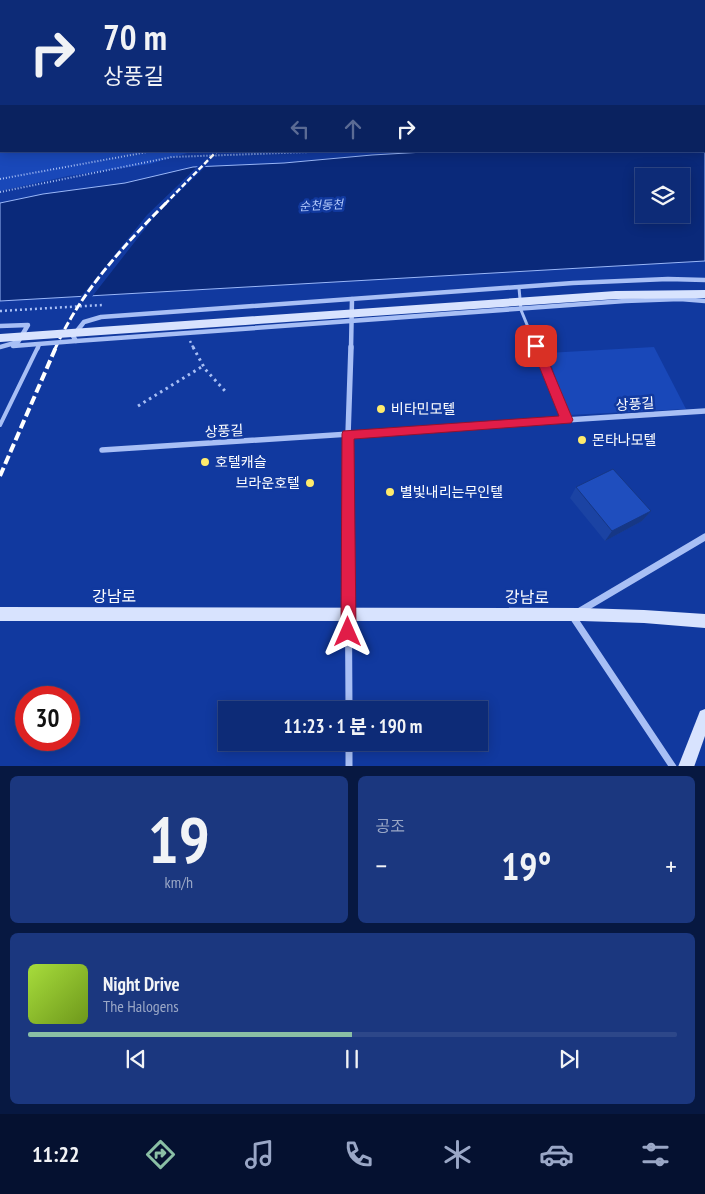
<!DOCTYPE html>
<html lang="ko">
<head>
<meta charset="utf-8">
<style>
  :root { --surface:#0d2b77; --page:#1b377f; --text:#f1f3f6; --muted:#9aa7c6; --line:#2d4789; --accent:#8abfa5 }
  body { margin:0; font-family:"PT Sans Narrow","Noto Sans KR",sans-serif; background:var(--page); color:var(--text); height:100vh; display:flex; flex-direction:column; font-size:19px; white-space:nowrap }
  * { box-sizing:border-box; margin:0 }
  p { font-size:16px; color:var(--muted) }
  .icon { flex:none; width:28px; height:28px; fill:none; stroke:currentColor; stroke-width:2; stroke-linecap:round; stroke-linejoin:round }
  .map { position:relative; height:766px; overflow:hidden }
  .details { display:flex; flex-direction:column; gap:10px; padding:10px; background:#071841; flex:1 }
  .details>* { flex:none }
  .top-card { position:absolute; left:0px; top:0px; width:705px; height:152px; box-shadow:0 2px 12px #0003,0 0 0 1px var(--line); background:#0d2b77; color:var(--text); overflow:hidden }
  .tools { position:absolute; left:635px; top:168px; display:grid; gap:10px }
  .tools a { display:grid; place-items:center; width:55px; height:55px; border-radius:0px; background:var(--surface); box-shadow:0 2px 12px #0003,0 0 0 1px var(--line); font-size:25px }
  .speed { position:absolute; left:15px; top:686px; display:flex; gap:10px; font-size:25px; font-weight:700; text-align:center }
  .speed>* { display:grid; place-content:center; width:65px; height:65px; border-radius:50%; background:var(--surface); box-shadow:0 2px 12px #0003,0 0 0 1px var(--line); line-height:1 }
  .speed .limit { border:8px solid #d22; background:#fff; color:#111 }
  .pin { position:absolute; display:grid; place-items:center; width:42px; height:42px; color:#fff; margin:-21px; border-radius:10px; box-shadow:0 2px 8px #0006 }
  .me { position:absolute; width:55px; margin:-28px; rotate:0deg; stroke-linejoin:round; filter:drop-shadow(0 0 4px #0008) }
  .turn { display:flex; align-items:center; gap:18px; height:105px; padding:0 20px; font-size:22px }
  .turn .icon { width:65px; height:65px; stroke-width:2.5 }
  .turn b { display:block; font-size:35px; line-height:42px }
  .lanes { display:flex; align-items:center; height:48px; padding:0 20px; background:#0003; justify-content:center; gap:25px; direction:ltr }
  .lanes .off { opacity:.35 }
  .big { font-size:38px; font-weight:700; line-height:1.1 }
  .details .card { flex:1; display:flex; flex-direction:column; justify-content:center; gap:8px; min-width:0; padding:0 18px; border-radius:8px; background:var(--page) }
  .details .dial { align-items:center; gap:0 }
  .dial b { font-size:65px; line-height:1 }
  .song { display:flex; align-items:center; gap:15px }
  .cover { width:60px; height:60px; border-radius:8px; background:linear-gradient(135deg,hsl(80 70% 55%),hsl(80 70% 35%)) }
  .played { height:5px; border-radius:2px; background:linear-gradient(90deg,var(--accent) 50%,var(--line) 50%) }
  .keys { display:flex; justify-content:space-around; direction:ltr }
  .heat { display:flex; justify-content:space-between; align-items:center; font-size:28px; direction:ltr }
  .details .tiles { flex:1; display:grid; gap:10px; grid-template-columns:1fr 1fr }
  .card:last-child { grid-column:span 2 }
  .trip { position:absolute; left:218px; top:701px; width:270px; height:50px; border-radius:0px; background:var(--surface); box-shadow:0 2px 12px #0003,0 0 0 1px var(--line); font-weight:700; line-height:50px; text-align:center }
  .menu { display:flex; height:80px; justify-content:space-around; align-items:center; background:#051130; color:var(--muted) }
  .menu .icon { width:35px; height:35px }
  .menu .on { color:var(--accent) }
  .menu b { font-size:22px; color:var(--text) }
  .map>svg:first-child { display:block }
  .green { fill:#1948b9 }
  .water { fill:#0a297a; stroke:#9ab7f8; fill-rule:evenodd }
  .pier { fill:#11399f }
  .lines { fill:none; stroke-linecap:round; stroke-linejoin:round }
  .path-far2 { stroke:#a8bff5; stroke-width:2; stroke-dasharray:1 2; stroke-linecap:butt }
  .path-far1 { stroke:#a8bff5; stroke-width:2.5; stroke-dasharray:2 3; stroke-linecap:butt }
  .path { stroke:#a8bff5; stroke-width:3; stroke-dasharray:2.5 4; stroke-linecap:butt }
  .service-far2 { stroke:#a8bff5; stroke-width:2 }
  .service-far1 { stroke:#a8bff5; stroke-width:3 }
  .service { stroke:#a8bff5; stroke-width:4 }
  .minor-far3 { stroke:#a8bff5; stroke-width:2.5 }
  .minor-far2 { stroke:#a8bff5; stroke-width:4.5 }
  .minor-far1 { stroke:#a8bff5; stroke-width:5.5 }
  .minor { stroke:#a8bff5; stroke-width:7 }
  .tertiary { fill:#a8bff5; fill-rule:evenodd }
  .secondary { fill:#d8e3fe; fill-rule:evenodd }
  .rail-far3 { stroke:#fff; stroke-width:2; stroke-dasharray:4.5 2; stroke-linecap:butt }
  .rail-far2 { stroke:#fff; stroke-width:2.5; stroke-dasharray:5.5 2.5; stroke-linecap:butt }
  .rail-far1 { stroke:#fff; stroke-width:3; stroke-dasharray:8 3; stroke-linecap:butt }
  .rail { stroke:#fff; stroke-width:4; stroke-dasharray:9 4; stroke-linecap:butt }
  .minor-bridge { stroke:#a8bff5; stroke-width:4.5 }
  .secondary-bridge { stroke:#d8e3fe; stroke-width:8 }
  .wall { fill:#1b43a3 }
  .shaded-wall { fill:#163785 }
  .building { fill:#1f4ebe; stroke:#163785 }
  .route { fill:#e11d48; stroke:#92132f }
  .poi-dot { fill:#ffeb6c; stroke:#11399f; stroke-width:2 }
  .labels { text-anchor:middle; dominant-baseline:central; stroke-width:5; stroke-linejoin:round; paint-order:stroke }
  .far-water-label { font-size:12px; font-style:italic; fill:#b4cafb; stroke:#11399f }
  .street-label { font-size:14px; fill:#fff; stroke:#11399f }
  .poi-label { font-size:14px; fill:#fff; stroke:#11399f; text-anchor:start }
  .near-street-label { font-size:16px; fill:#fff; stroke:#11399f }
</style>
</head>
<body>
<div class="map">
<svg width="705" height="767" viewBox="0 0 705 767">
  <rect width="100%" height="100%" fill="#11399f"/>
  <!-- green -->
  <g class="green">
    <path d="M 0,131 L 1,151 L 194,151 L 150,164 L 68,176 L 0,191 Z"/>
    <path d="M 654,347 L 686,409 L 569,415 L 547,353 Z"/>
  </g>
  <!-- water -->
  <path class="water" d="M 705,150 L 705,261 L 0,301 L 0,203 L 43,194 L 125,183 L 193,167 L 284,163 L 372,155 L 442,151 ZM 644,176 L 681,176 L 681,214 L 644,214 Z"/>
  <!-- pier -->
  <path class="pier" d="M 200,164 L 208,164 L 155,216 L 91,298 L 79,299 L 147,215 Z"/>
  <g class="lines">
    <!-- path-far2 -->
    <g class="path-far2">
      <path d="M 307,1 L 310,0"/>
      <path d="M 409,1 L 411,0"/>
      <path d="M 0,179 L 153,151"/>
      <path d="M 0,192 L 172,157 L 338,151"/>
    </g>
    <!-- path-far1 -->
    <g class="path-far1">
      <path d="M 0,311 L 102,305"/>
      <path d="M 190,341 L 194,349"/>
    </g>
    <!-- path -->
    <g class="path">
      <path d="M 193,347 L 205,369 L 225,391"/>
      <path d="M 138,406 L 203,366"/>
    </g>
    <!-- service-far2 -->
    <path class="service-far2" d="M 24,1 L 27,0"/>
    <!-- service-far1 -->
    <g class="service-far1">
      <path d="M 519,288 L 521,310 L 537,349"/>
      <path d="M 38,349 L 40,344"/>
    </g>
    <!-- service -->
    <g class="service">
      <path d="M 537,347 L 567,420"/>
      <path d="M 0,425 L 38,347"/>
    </g>
    <!-- minor-far3 -->
    <g class="minor-far3">
      <path d="M 214,1 L 216,0"/>
      <path d="M 374,1 L 381,0"/>
      <path d="M 704,65 L 705,67"/>
    </g>
    <!-- minor-far2 -->
    <g class="minor-far2">
      <path d="M 705,280 L 668,279 L 573,283 L 101,317 L 84,322 L 73,336 L 76,341 L 625,301 L 680,299 L 705,301"/>
      <path d="M 0,326 L 28,325 L 18,342 L 0,347"/>
      <path d="M 351,349 L 352,299"/>
    </g>
    <!-- minor-far1 -->
    <g class="minor-far1">
      <path d="M 102,450 L 705,411"/>
      <path d="M 348,533 L 348,435 L 351,347"/>
    </g>
    <!-- minor -->
    <g class="minor">
      <path d="M 348,532 L 349,710"/>
      <path d="M 580,611 L 705,537"/>
      <path d="M 573,617 L 673,767"/>
      <path d="M 349,742 L 349,767"/>
    </g>
    <!-- tertiary -->
    <g class="tertiary">
      <rect x="704" y="40" width="1" height="2"/>
      <rect x="0" y="125" width="1" height="4"/>
    </g>
    <!-- secondary -->
    <g class="secondary">
      <rect x="0" y="95" width="1" height="4"/>
      <path d="M 0,607 L 582,608 L 644,610 L 705,614 L 705,628 L 644,623 L 582,621 L 0,621 Z"/>
      <path d="M 705,709 L 705,736 L 694,767 L 678,767 L 700,711 Z"/>
    </g>
    <!-- rail-far3 -->
    <g class="rail-far3">
      <path d="M 586,1 L 592,0"/>
      <path d="M 630,1 L 636,0"/>
    </g>
    <!-- rail-far2 -->
    <path class="rail-far2" d="M 165,204 L 217,151"/>
    <!-- rail-far1 -->
    <path class="rail-far1" d="M 55,349 C 79,294 124,245 166,203"/>
    <!-- rail -->
    <path class="rail" d="M 0,476 L 56,347"/>
    <!-- minor-bridge -->
    <path class="minor-bridge" d="M 13,346 L 76,341"/>
    <!-- secondary-bridge -->
    <path class="secondary-bridge" d="M 0,338 L 616,295 L 705,294"/>
  </g>
  <!-- wall -->
  <path class="wall" d="M 576,487 L 651,511 L 642,521 L 605,541 L 570,498 Z"/>
  <!-- shaded-wall -->
  <path class="shaded-wall" d="M 651,511 L 642,521 L 605,541 L 612,531 Z"/>
  <!-- building -->
  <path class="building" d="M 613,469 L 651,511 L 612,531 L 576,487 Z"/>
  <!-- route -->
  <path class="route" d="M 536,343 L 542,346 L 573,420 L 571,423 L 354,439 L 356,632 L 354,638 L 348,640 L 343,638 L 341,632 L 342,434 L 343,431 L 559,416 L 531,346 Z"/>
  <!-- markers -->
  <g class="poi-dot">
    <circle cx="381" cy="409" r="5"/>
    <circle cx="582" cy="440" r="5"/>
    <circle cx="205" cy="462" r="5"/>
    <circle cx="310" cy="483" r="5"/>
    <circle cx="390" cy="492" r="5"/>
  </g>
  <g class="labels">
    <!-- far-water labels -->
    <g class="far-water-label">
      <text transform="translate(321 205) rotate(-3)">순천동천</text>
    </g>
    <!-- street labels -->
    <g class="street-label">
      <text transform="translate(635 404) rotate(-4)">상풍길</text>
      <text transform="translate(224 431) rotate(-3)">상풍길</text>
    </g>
    <!-- poi labels -->
    <g class="poi-label">
      <text x="391" y="409">비타민모텔</text>
      <text x="592" y="440">몬타나모텔</text>
      <text x="215" y="462">호텔캐슬</text>
      <text x="300" y="483" text-anchor="end">브라운호텔</text>
      <text x="400" y="492">별빛내리는무인텔</text>
    </g>
    <!-- near-street labels -->
    <g class="near-street-label">
      <text x="114" y="596">강남로</text>
      <text transform="translate(527 597) rotate(1)">강남로</text>
    </g>
  </g>
</svg>
<div class="tools">
<a><svg class="icon" aria-label="layers" viewBox="0 0 24 24"><path d="M12 4l9 5-9 5-9-5zM3 14l9 5 9-5"/></svg></a>
</div>
<div class="speed"><div class="limit">30</div></div>
<div class="pin" style="left:536px;top:346px;background:#d93025"><svg class="icon" aria-label="arrive" viewBox="0 0 24 24"><path d="M6 21V4h12l-3 4 3 4H6"/></svg></div>
<svg class="me" style="left:348px;top:632px" viewBox="-20 -20 40 40"><path d="M0-17L14 15 0 8-14 15z" fill="#e11d48" stroke="#fff" stroke-width="4"/></svg>
<div class="trip">11:23 · 1 분 · 190 m</div>
<div class="top-card">
<div class="turn"><svg class="icon" aria-label="right" viewBox="0 0 24 24"><path d="M7 20v-9h11M14 6l5 5-5 5"/></svg><div><b>70 m</b>상풍길</div></div>
<div class="lanes"><svg class="icon off" aria-label="left" viewBox="0 0 24 24"><path d="M17 20v-9H6M10 6l-5 5 5 5"/></svg><svg class="icon off" aria-label="ahead" viewBox="0 0 24 24"><path d="M12 20V5M6 11l6-6 6 6"/></svg><svg class="icon" aria-label="right" viewBox="0 0 24 24"><path d="M7 20v-9h11M14 6l5 5-5 5"/></svg></div>
</div>
</div>
<section class="details">
<div class="tiles">
<div class="card dial"><b>19</b><p>km/h</p></div>
<div class="card"><p>공조</p>
<div class="heat"><a>−</a><b class="big">19°</b><a>+</a></div>
</div>
<div class="card">
<div class="song"><i class="cover"></i><div><b>Night Drive</b><p>The Halogens</p></div></div>
<div class="played"></div>
<div class="keys"><svg class="icon" aria-label="previous" viewBox="0 0 24 24"><path d="M18 5L8 12l10 7zM5 5v14"/></svg><svg class="icon" aria-label="pause" viewBox="0 0 24 24"><path d="M8 5v14M16 5v14"/></svg><svg class="icon" aria-label="next" viewBox="0 0 24 24"><path d="M6 5l10 7-10 7zM19 5v14"/></svg></div>
</div>
</div>
</section>
<nav class="menu">
<b>11:22</b>
<svg class="icon on" aria-label="directions" viewBox="0 0 24 24"><path d="M12 3l9 9-9 9-9-9zM9 14v-3h6M13 9l2 2-2 2"/></svg>
<svg class="icon" aria-label="music" viewBox="0 0 24 24"><path d="M9 18V5l10-2v13"/><circle cx="6" cy="18" r="3"/><circle cx="16" cy="16" r="3"/></svg>
<svg class="icon" aria-label="phone" viewBox="0 0 24 24"><path d="M5 4h4l2 5-3 2q2 4 5 5l2-3 5 2v4C11 20 4 13 5 4z"/></svg>
<svg class="icon" aria-label="climate" viewBox="0 0 24 24"><path d="M12 3v18M4 7l16 10M4 17L20 7"/></svg>
<svg class="icon" aria-label="car" viewBox="0 0 24 24"><path d="M5 17H2v-5l4-1 3-4h7l3 4 3 1v5h-3M9 17h6M6 11h13"/><circle cx="7" cy="17" r="2"/><circle cx="17" cy="17" r="2"/></svg>
<svg class="icon" aria-label="filters" viewBox="0 0 24 24"><path d="M4 7h16M4 17h16"/><circle cx="9" cy="7" r="2"/><circle cx="15" cy="17" r="2"/></svg>
</nav>
</body>
</html>
